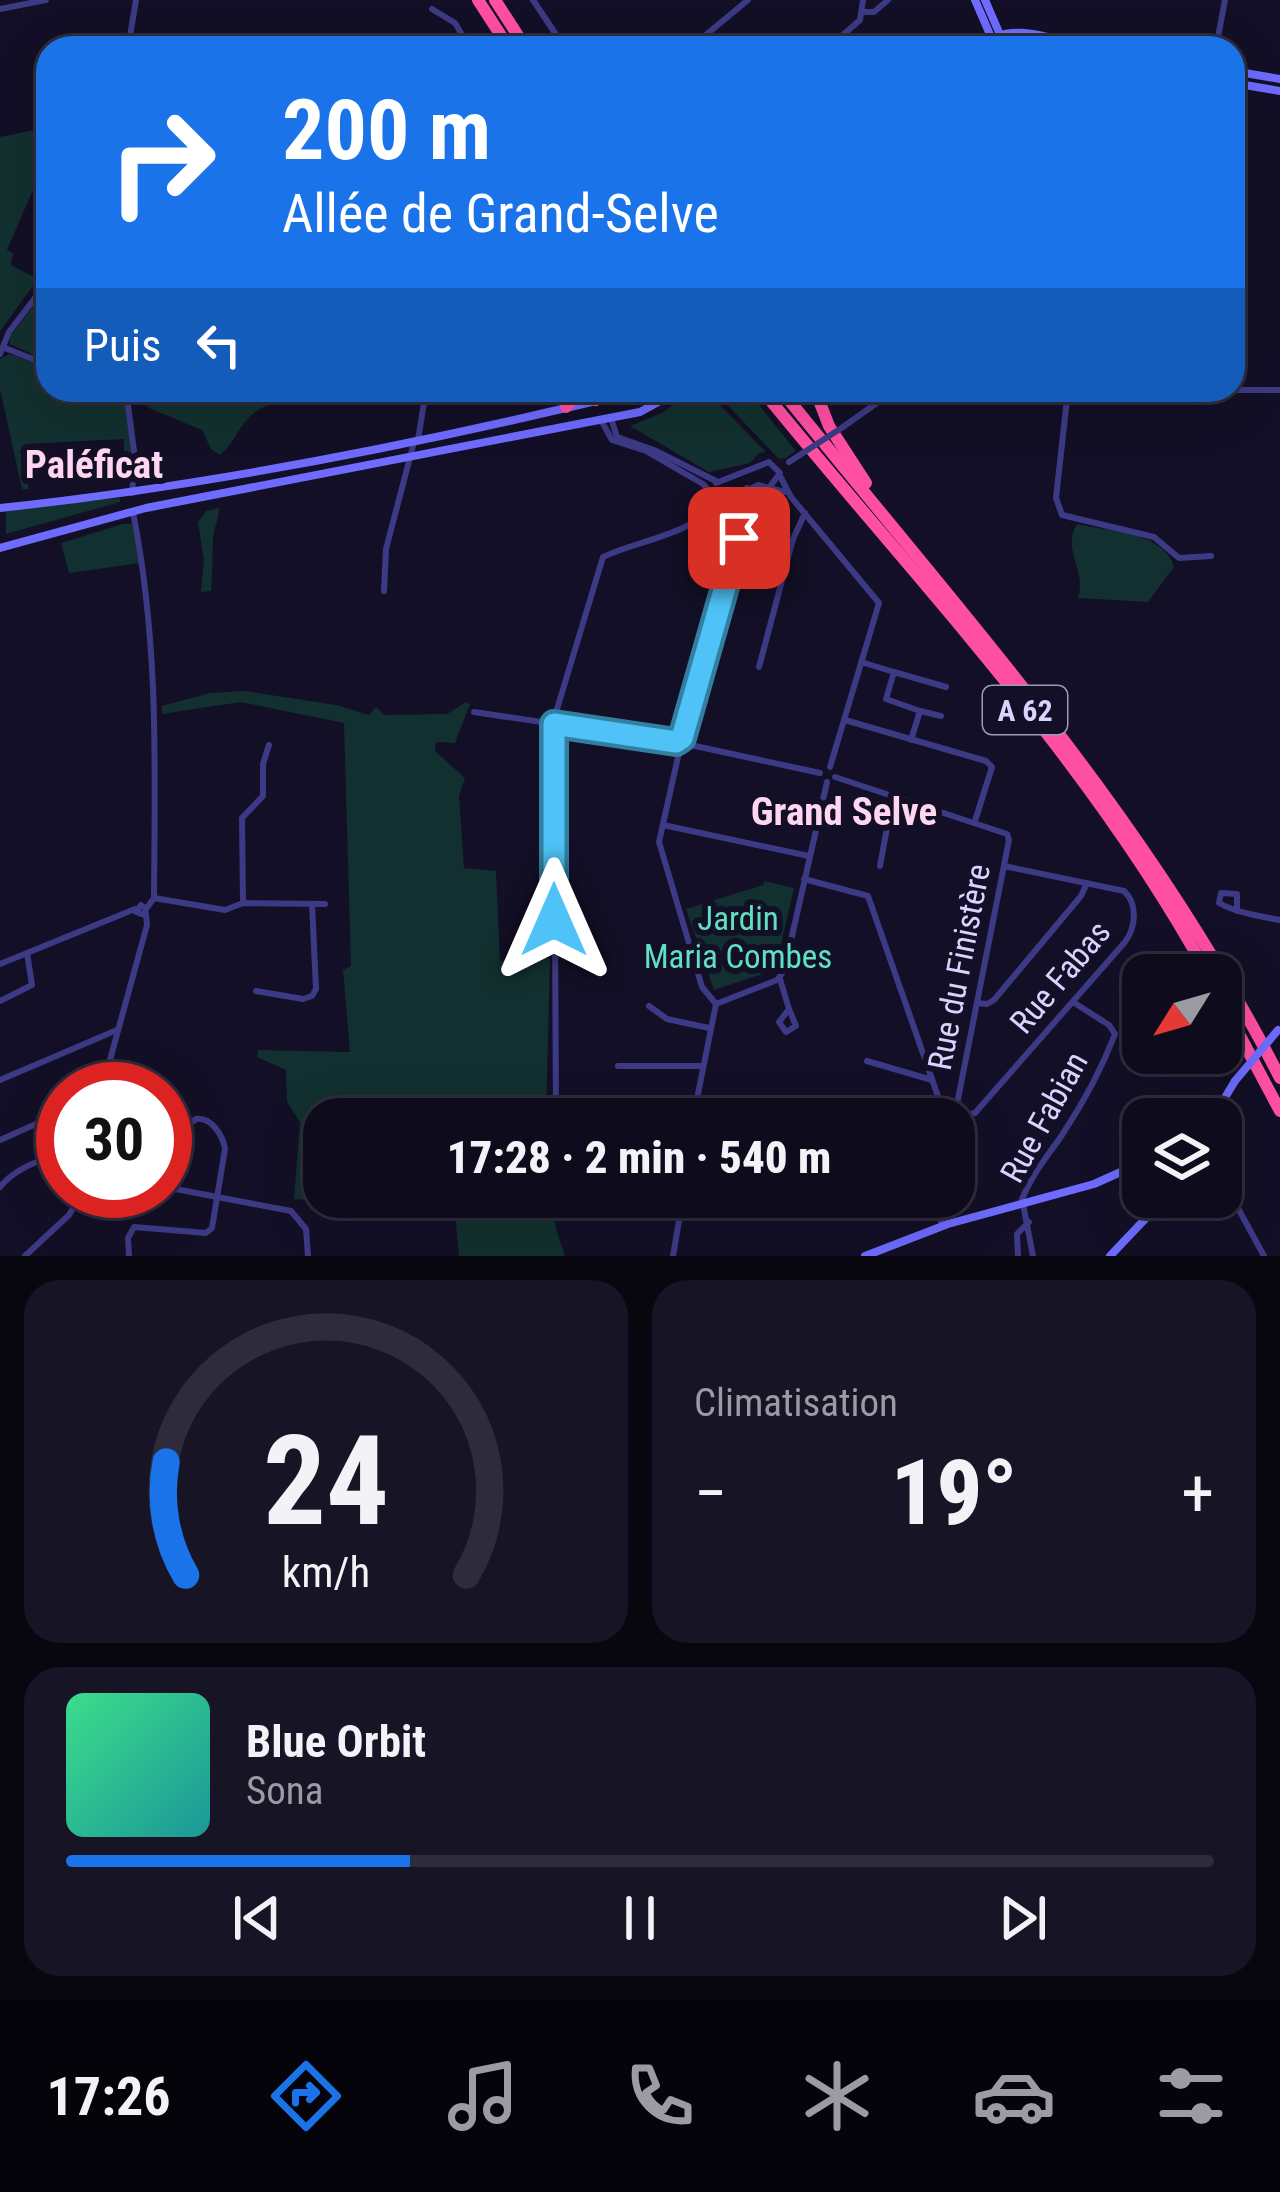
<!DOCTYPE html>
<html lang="fr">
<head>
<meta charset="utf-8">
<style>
  :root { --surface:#0e0b1c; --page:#171425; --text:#f1f3f6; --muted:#9b9ba3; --line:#2e2b3b; --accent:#1a73e8 }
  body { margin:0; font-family:"Roboto Condensed",sans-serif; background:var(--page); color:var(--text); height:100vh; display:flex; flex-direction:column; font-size:45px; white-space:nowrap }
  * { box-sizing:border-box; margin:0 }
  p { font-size:39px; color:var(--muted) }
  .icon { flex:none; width:66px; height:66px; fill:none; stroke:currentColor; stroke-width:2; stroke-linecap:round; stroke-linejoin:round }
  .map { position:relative; height:1256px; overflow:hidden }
  .panel { display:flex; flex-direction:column; gap:24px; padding:24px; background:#08060f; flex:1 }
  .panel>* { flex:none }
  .guide { position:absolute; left:36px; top:36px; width:1209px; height:366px; border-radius:36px; box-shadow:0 12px 48px #0002,0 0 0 3px var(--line); background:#1a73e8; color:#fff; overflow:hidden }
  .needle { width:78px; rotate:233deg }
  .buttons { position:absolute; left:1122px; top:954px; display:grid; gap:24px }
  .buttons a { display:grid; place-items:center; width:120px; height:120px; border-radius:24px; background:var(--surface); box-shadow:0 12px 48px #0002,0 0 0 3px var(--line); font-size:60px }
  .speed { position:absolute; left:36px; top:1062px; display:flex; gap:24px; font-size:60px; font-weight:700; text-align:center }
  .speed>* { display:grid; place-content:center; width:156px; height:156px; border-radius:50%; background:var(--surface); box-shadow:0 12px 48px #0002,0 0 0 3px var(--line); line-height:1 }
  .speed .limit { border:18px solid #d22; background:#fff; color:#111 }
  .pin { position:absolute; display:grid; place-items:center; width:102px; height:102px; color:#fff; margin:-51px; border-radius:24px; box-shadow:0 6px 18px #0006 }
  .me { position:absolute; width:132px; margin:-66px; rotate:0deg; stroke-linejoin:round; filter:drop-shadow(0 0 9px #0008) }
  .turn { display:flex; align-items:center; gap:42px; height:252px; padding:0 48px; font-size:54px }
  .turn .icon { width:156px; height:156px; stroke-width:2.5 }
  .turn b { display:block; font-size:84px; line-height:102px }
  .then { display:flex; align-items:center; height:114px; padding:0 48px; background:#0003; gap:24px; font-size:45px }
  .big { font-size:90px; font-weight:800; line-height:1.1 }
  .panel .card { flex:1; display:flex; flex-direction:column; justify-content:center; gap:18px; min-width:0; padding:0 42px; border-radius:36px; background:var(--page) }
  .panel .dial { align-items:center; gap:0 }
  .dial svg { height:312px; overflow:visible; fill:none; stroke:var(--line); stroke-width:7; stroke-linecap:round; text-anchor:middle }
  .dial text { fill:var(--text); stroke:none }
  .song { display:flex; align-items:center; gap:36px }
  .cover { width:144px; height:144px; border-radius:18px; background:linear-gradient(135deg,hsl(150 70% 55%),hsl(180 70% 35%)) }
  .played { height:12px; border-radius:6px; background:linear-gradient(90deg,var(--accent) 30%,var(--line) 30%) }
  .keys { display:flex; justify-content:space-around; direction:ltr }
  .heat { display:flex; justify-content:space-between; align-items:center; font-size:66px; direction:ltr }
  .panel .tiles { flex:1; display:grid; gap:24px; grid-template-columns:1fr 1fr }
  .card:last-child { grid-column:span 2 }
  .trip { position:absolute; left:303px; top:1098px; width:672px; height:120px; border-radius:36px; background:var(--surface); box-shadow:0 12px 48px #0002,0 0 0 3px var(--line); font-weight:800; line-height:120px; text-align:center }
  .dock { display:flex; height:192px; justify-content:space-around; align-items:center; background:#06040b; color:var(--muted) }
  .dock .icon { width:84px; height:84px }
  .dock .current { color:var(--accent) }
  .dock b { font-size:54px; color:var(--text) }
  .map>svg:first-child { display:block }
  .green { fill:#12302f }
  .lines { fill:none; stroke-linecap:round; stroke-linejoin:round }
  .street { stroke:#3d3a85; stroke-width:6 }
  .secondary { stroke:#6f6bff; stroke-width:8 }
  .highway { stroke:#ff4fa3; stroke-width:12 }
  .street-bridge { stroke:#3d3a85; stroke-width:6 }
  .secondary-bridge { stroke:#6f6bff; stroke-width:8 }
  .route-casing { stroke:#337fa1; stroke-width:30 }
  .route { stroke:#4fc3f7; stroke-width:21 }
  .labels { text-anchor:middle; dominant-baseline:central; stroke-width:12; stroke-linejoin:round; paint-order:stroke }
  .shield { fill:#130f26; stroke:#9e99be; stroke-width:3 }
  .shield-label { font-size:30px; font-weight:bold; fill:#d9d4ff }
  .park-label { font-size:33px; fill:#5fe0c0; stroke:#130f26 }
  .street-label { font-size:33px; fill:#d9d4ff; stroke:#130f26 }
  .quarter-label { font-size:39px; font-weight:bold; fill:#ffd6f0; stroke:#130f26 }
</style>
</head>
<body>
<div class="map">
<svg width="1280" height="1256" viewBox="0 0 1280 1256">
  <rect width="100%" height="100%" fill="#130f26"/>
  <!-- green -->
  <g class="green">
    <path d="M 48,127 L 48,155 L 7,250 L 13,253 L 11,265 L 38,279 L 0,331 L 0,137 Z"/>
    <path d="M 48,286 L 48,362 L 10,344 L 10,337 Z"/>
    <path d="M 9,354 L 48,367 L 48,390 L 119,390 L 127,396 L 132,465 L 127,480 L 120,482 L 124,478 L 124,439 L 26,444 L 20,451 L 29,489 L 22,489 L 0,389 L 0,359 Z"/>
    <path d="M 129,390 L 320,390 C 300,402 276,398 257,411 C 238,424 236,442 220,455 L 211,449 L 202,430 L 151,409 Z"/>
    <path d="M 694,390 L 747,390 L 796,451 L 784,459 L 778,458 L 714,391 L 710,395 L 766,452 L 759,453 L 750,463 L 709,472 L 630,426 L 662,413 Z"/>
    <path d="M 120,498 L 120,502 L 6,534 L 6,509 Z"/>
    <path d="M 219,508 C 219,519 214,528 213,538 C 212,556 213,573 211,591 L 201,592 L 204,560 L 198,522 L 206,511 Z"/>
    <path d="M 123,524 L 131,524 L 140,542 L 141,563 L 69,573 L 61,543 Z"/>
    <path d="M 1077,524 C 1107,531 1165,532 1174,567 L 1148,602 L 1078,598 C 1087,569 1061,550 1077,524 Z"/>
    <path d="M 245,691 L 336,705 L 369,715 L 376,707 L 384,715 L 447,714 L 466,702 L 470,704 L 455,743 L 436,742 L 435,751 L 465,778 L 459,796 L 464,868 L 496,871 L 500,961 L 550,958 L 546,1119 L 324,1119 L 324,1197 L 553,1197 L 556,1229 L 565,1256 L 459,1256 L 455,1212 L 294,1199 L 300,1122 L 287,1102 L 286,1070 L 257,1057 L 258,1050 L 350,1052 L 343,970 L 351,966 L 344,723 L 241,702 L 162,714 L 162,706 L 210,693 Z"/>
    <path d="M 764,881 L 794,888 L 775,970 L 714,990 L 686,909 L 763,885 Z"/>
  </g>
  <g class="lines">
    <!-- street -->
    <g class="street">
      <path d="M 533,0 L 565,48"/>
      <path d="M 0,9 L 46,0"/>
      <path d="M 432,9 L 455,23 L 470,48"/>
      <path d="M 864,12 L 874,12 L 888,0"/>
      <path d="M 128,48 L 136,0"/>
      <path d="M 690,48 L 748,0"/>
      <path d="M 828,48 L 860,20 L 863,0"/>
      <path d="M 1216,48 L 1225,0"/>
      <path d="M 1233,277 L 1238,268"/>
      <path d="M 5,348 L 48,365"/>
      <path d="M 0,354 L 9,332 L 48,281"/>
      <path d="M 126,390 L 135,459 L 132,493"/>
      <path d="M 1068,390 L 1056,498 L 1062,515 L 1154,537 L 1179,558 L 1211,556"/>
      <path d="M 1230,390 L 1280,390"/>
      <path d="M 611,418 L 617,437 L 654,450 L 718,482"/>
      <path d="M 601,420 L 612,440 L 646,451 L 703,484 L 712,494"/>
      <path d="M 843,427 L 895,390"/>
      <path d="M 418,440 L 426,390"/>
      <path d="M 780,476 L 791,497 L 879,603 L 830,767"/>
      <path d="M 716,483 L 769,462 L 780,473 L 771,485"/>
      <path d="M 717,501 L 727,501 L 758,485 L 785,492"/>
      <path d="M 133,512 C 159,645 155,764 154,898 L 146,909 L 141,905 L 136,912 L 144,915 L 146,909"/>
      <path d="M 384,591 L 386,549 L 414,442"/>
      <path d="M 861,662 L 894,672 L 886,699 L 920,711 L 911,740"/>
      <path d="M 759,667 L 793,539 L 805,513"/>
      <path d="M 894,672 L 946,687"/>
      <path d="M 920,711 L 941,716"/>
      <path d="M 474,712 L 676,742"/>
      <path d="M 845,720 L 986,761 L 992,767 L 975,821"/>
      <path d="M 682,738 L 748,508 L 747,488"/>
      <path d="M 679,747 L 686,744 L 820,773"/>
      <path d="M 680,748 L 659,842 L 702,987 L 716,1004"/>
      <path d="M 835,777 L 1007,834 L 1009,840 L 957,1104 L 961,1115 L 954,1120"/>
      <path d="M 663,825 L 809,856"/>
      <path d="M 880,866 L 893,795"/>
      <path d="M 804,879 L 868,896 L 940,1102 L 951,1113"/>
      <path d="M 154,898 L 225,910 L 243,903 L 325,904"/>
      <path d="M 243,903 L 242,818 L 263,796 L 263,764 L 269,745"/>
      <path d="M 1237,911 L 1237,894 L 1221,893 L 1219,903 C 1237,913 1259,916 1280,920"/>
      <path d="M 0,964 L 135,909"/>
      <path d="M 780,979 L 789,1009 L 779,1022 L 786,1032 L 796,1026 L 789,1009"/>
      <path d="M 256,991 L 303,999 L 312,996 L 316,989 L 312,904"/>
      <path d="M 0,1001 L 32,985 L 27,953"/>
      <path d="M 977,1003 L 987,1004 L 994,1000 L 1081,896 L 1087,883"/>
      <path d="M 649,1006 L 667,1019 L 709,1028"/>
      <path d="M 867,1061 L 932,1080"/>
      <path d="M 618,1066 L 702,1066"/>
      <path d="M 0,1080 L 117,1030"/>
      <path d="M 102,1089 L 147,925 L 146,914"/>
      <path d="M 960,1117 L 975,1113 L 1125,942 C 1136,927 1138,904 1124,891 L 1004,866"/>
      <path d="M 556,1119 L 554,719 L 603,557 C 638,540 694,535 717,501"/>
      <path d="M 693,1119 L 716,1004 L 777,980 L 784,971 L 827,782"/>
      <path d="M 0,1140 L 63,1112"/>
      <path d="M 1221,1177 L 1264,1256"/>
      <path d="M 0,1187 C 16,1167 40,1161 63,1152"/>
      <path d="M 165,1187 L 291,1211 L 306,1229 L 308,1256"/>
      <path d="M 941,1227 L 943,1197"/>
      <path d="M 25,1256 L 69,1215 L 83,1191"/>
      <path d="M 129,1256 L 128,1238 L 134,1227 L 206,1233 L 212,1228 L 225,1149 C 223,1135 211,1117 196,1119 L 169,1139 L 165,1166"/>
      <path d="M 673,1256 L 683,1197"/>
      <path d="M 1018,1256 L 1017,1234 L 1029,1222"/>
      <path d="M 1033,1256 L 1022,1199 C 1032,1174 1047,1157 1062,1135 C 1082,1105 1102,1068 1115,1034 L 1109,1025 L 1073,1002"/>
    </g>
    <!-- secondary -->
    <g class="secondary">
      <path d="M 975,0 L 991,37 L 1002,48"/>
      <path d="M 985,0 L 1001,37"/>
      <path d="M 982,48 C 1006,17 1059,42 1092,48"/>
      <path d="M 1233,71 L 1280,79"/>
      <path d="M 1233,83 L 1280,91"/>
      <path d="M 0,508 C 216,485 430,442 641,390"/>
      <path d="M 0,548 L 146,508 L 640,412 L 680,390"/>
      <path d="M 1212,1119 L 1235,1081"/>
      <path d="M 865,1256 L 948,1224 L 1094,1184 L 1143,1162"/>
      <path d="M 1110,1256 L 1166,1197"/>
    </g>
    <!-- highway -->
    <g class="highway">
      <path d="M 478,0 L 509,48"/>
      <path d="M 495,0 L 526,48"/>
      <path d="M 593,390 L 596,400"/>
      <path d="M 602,390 L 605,398"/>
      <path d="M 637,390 L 639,391"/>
      <path d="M 762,390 C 915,579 1091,760 1208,975"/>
      <path d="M 781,390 C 963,617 1147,816 1280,1078"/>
      <path d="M 815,390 L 829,426 L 866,483"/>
      <path d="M 566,407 L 583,390"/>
      <path d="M 1221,1000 L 1280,1111"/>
    </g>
    <!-- street-bridge -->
    <path class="street-bridge" d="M 789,462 L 843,427"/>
    <!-- secondary-bridge -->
    <path class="secondary-bridge" d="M 1235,1081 L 1278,1030"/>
  </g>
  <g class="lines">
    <defs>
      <path id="route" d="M 554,920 L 554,724 L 676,742 L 682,738 L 739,538"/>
    </defs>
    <!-- route casing -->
    <use href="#route" class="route-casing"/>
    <!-- route -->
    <use href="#route" class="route"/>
  </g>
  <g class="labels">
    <!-- shield labels -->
    <rect class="shield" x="983" y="686" width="84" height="48" rx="9"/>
    <g class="shield-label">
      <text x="1025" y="710">A 62</text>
    </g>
    <!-- park labels -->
    <g class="park-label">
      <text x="738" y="918">Jardin<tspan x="738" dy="38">Maria Combes</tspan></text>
    </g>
    <!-- street labels -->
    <g class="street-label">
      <text transform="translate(959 967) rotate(-79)">Rue du Finistère</text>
      <text transform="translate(1060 977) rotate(-50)">Rue Fabas</text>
      <text transform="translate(1044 1117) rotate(-61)">Rue Fabian</text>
    </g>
    <!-- quarter labels -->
    <g class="quarter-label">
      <text x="94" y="465">Paléficat</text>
      <text x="844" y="812">Grand Selve</text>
    </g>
  </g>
</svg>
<div class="buttons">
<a><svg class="needle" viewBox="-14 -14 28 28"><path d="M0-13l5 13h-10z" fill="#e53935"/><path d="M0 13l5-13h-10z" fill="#9b9ba3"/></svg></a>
<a><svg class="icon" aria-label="layers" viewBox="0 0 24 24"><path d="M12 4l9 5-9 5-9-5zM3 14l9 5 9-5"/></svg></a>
</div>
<div class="speed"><div class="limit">30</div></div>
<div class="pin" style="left:739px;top:538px;background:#d93025"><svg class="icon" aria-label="arrive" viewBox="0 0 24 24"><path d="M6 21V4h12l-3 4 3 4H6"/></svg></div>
<svg class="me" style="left:554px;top:920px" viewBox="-20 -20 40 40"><path d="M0-17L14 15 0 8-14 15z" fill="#4fc3f7" stroke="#fff" stroke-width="4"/></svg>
<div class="trip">17:28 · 2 min · 540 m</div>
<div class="guide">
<div class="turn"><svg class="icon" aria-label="right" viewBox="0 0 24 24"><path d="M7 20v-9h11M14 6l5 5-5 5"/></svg><div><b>200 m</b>Allée de Grand-Selve</div></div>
<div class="then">Puis<svg class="icon" aria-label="left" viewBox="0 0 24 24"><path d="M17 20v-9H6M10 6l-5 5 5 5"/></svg></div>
</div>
</div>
<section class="panel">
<div class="tiles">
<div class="card dial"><svg viewBox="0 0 100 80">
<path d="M14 69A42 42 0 1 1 86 69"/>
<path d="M14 69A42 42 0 0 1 9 40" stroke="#1a73e8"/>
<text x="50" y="56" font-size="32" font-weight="700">24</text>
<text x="50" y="72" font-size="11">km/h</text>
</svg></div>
<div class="card"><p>Climatisation</p>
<div class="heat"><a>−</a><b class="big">19°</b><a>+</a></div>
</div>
<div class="card">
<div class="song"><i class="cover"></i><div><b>Blue Orbit</b><p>Sona</p></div></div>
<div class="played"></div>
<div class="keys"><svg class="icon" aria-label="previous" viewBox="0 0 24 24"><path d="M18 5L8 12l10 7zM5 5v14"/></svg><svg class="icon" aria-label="pause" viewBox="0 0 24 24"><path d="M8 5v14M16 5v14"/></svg><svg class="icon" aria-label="next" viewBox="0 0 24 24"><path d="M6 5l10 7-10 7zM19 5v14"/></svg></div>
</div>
</div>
</section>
<nav class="dock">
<b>17:26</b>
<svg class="icon current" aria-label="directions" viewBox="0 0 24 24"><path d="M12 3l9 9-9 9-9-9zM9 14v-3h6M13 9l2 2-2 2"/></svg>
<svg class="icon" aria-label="music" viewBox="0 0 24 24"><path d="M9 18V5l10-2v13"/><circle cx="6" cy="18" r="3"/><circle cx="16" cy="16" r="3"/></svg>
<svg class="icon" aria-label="phone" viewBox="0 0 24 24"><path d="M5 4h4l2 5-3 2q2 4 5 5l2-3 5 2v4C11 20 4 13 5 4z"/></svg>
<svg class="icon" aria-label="climate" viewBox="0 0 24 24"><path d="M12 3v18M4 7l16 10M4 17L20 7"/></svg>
<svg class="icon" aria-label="car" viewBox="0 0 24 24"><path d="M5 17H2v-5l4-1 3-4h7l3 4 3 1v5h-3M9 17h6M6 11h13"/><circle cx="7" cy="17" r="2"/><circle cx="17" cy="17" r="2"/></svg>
<svg class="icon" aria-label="filters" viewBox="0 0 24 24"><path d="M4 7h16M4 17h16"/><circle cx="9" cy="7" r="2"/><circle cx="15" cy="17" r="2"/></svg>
</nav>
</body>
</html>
